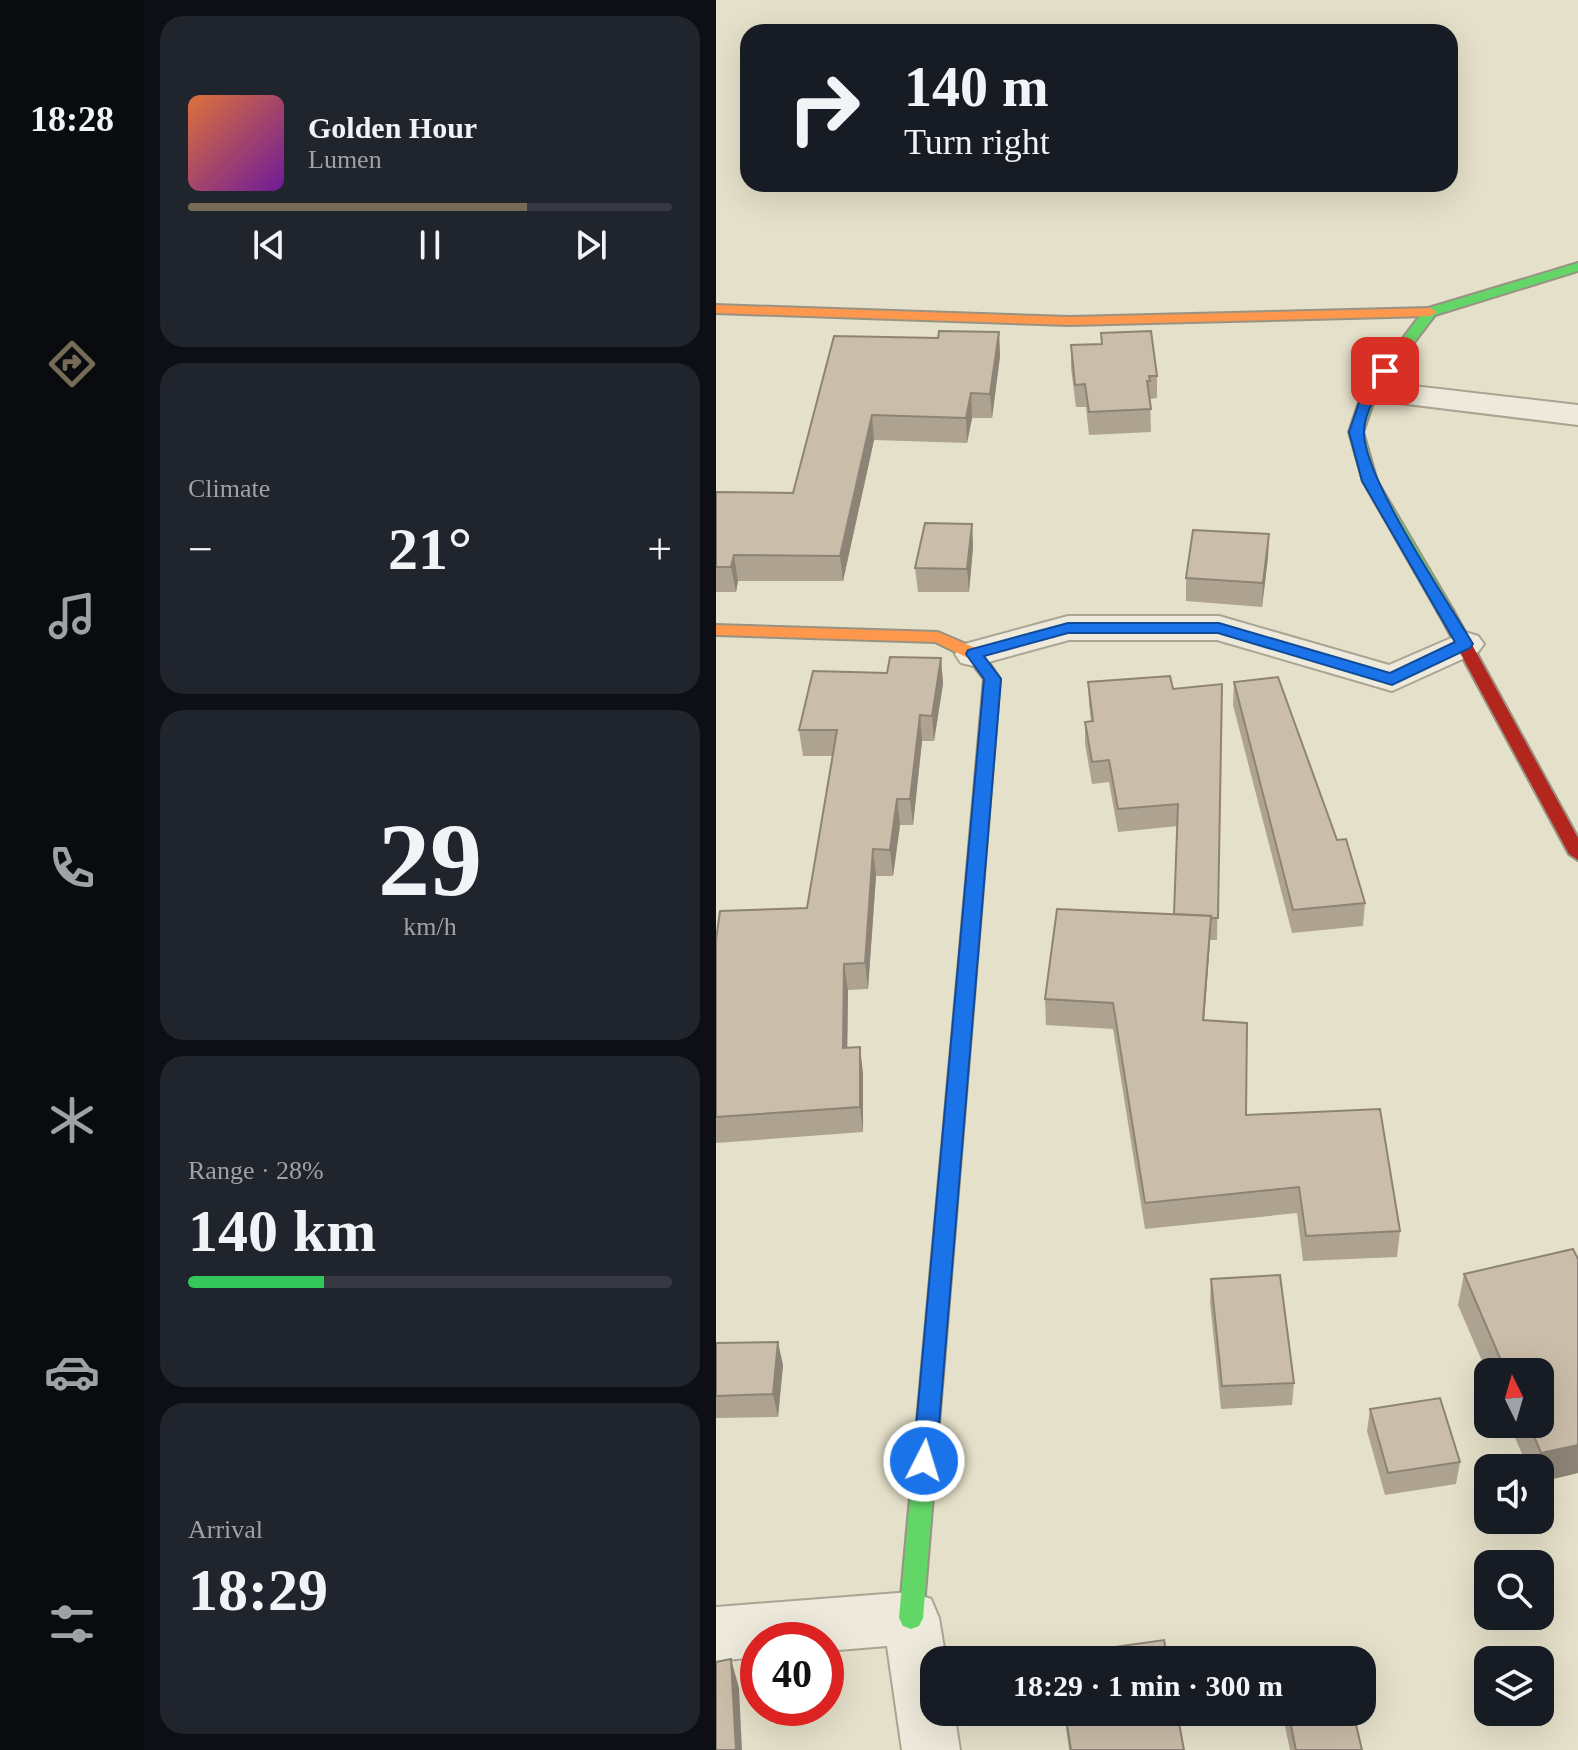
<!DOCTYPE html>
<html lang="en">
<head>
<meta charset="utf-8">
<style>
  :root { --surface:#171b24; --page:#20242c; --text:#f1f3f6; --muted:#9ea1a6; --line:#363941; --accent:#756b57 }
  body { margin:0; font-family:Georgia,serif; background:var(--page); color:var(--text); height:100vh; display:flex; flex-direction:column; font-size:30px; white-space:nowrap }
  * { box-sizing:border-box; margin:0 }
  p { font-size:26px; color:var(--muted) }
  .icon { flex:none; width:44px; height:44px; fill:none; stroke:currentColor; stroke-width:2; stroke-linecap:round; stroke-linejoin:round }
  .map { position:relative; flex:1; overflow:hidden }
  .drawer { display:flex; flex-direction:column; gap:16px; padding:16px; background:#0d0f14; width:572px }
  .drawer>* { flex:none }
  .guide { position:absolute; left:24px; top:24px; width:718px; height:168px; border-radius:24px; box-shadow:0 8px 32px #0002; background:#171b24; color:var(--text); overflow:hidden }
  .needle { width:52px; rotate:355deg }
  .buttons { position:absolute; left:758px; top:1358px; display:grid; gap:16px }
  .buttons a { display:grid; place-items:center; width:80px; height:80px; border-radius:16px; background:var(--surface); box-shadow:0 8px 32px #0002; font-size:40px }
  .speed { position:absolute; left:24px; top:1622px; display:flex; gap:16px; font-size:40px; font-weight:700; text-align:center }
  .speed>* { display:grid; place-content:center; width:104px; height:104px; border-radius:50%; background:var(--surface); box-shadow:0 8px 32px #0002; line-height:1 }
  .speed .limit { border:12px solid #d22; background:#fff; color:#111 }
  .pin { position:absolute; display:grid; place-items:center; width:68px; height:68px; color:#fff; margin:-34px; border-radius:16px; box-shadow:0 4px 12px #0006 }
  .me { position:absolute; width:88px; margin:-44px; rotate:5deg; stroke-linejoin:round; filter:drop-shadow(0 0 6px #0008) }
  .turn { display:flex; align-items:center; gap:28px; height:168px; padding:0 32px; font-size:36px }
  .turn .icon { width:104px; height:104px; stroke-width:2.5 }
  .turn b { display:block; font-size:56px; line-height:68px }
  .big { font-size:60px; font-weight:800; line-height:1.1 }
  .drawer .card { flex:1; display:flex; flex-direction:column; justify-content:center; gap:12px; min-width:0; padding:0 28px; border-radius:24px; background:var(--page) }
  .drawer .dial { align-items:center; gap:0 }
  .dial b { font-size:104px; line-height:1 }
  .song { display:flex; align-items:center; gap:24px }
  .cover { width:96px; height:96px; border-radius:12px; background:linear-gradient(135deg,hsl(20 70% 55%),hsl(280 70% 35%)) }
  .played { height:8px; border-radius:4px; background:linear-gradient(90deg,var(--accent) 70%,var(--line) 70%) }
  .keys { display:flex; justify-content:space-around; direction:ltr }
  .heat { display:flex; justify-content:space-between; align-items:center; font-size:44px; direction:ltr }
  .charge { height:12px; border-radius:6px; background:linear-gradient(90deg,#34c759 28%,var(--line) 0) }
  .trip { position:absolute; left:204px; top:1646px; width:456px; height:80px; border-radius:24px; background:var(--surface); box-shadow:0 8px 32px #0002; font-weight:800; line-height:80px; text-align:center }
  main { display:flex; flex:1; min-height:0 }
  .dock { display:flex; flex-direction:column; width:144px; justify-content:space-around; align-items:center; background:#090b0e; color:var(--muted) }
  .dock .icon { width:56px; height:56px }
  .dock .on { color:var(--accent) }
  .dock b { font-size:36px; color:var(--text) }
  .map>svg:first-child { display:block }
  .lines { fill:none; stroke-linecap:round; stroke-linejoin:round }
  .street-casing { stroke:#aaa493; stroke-width:4 }
  .fast-casing { stroke:#999383; stroke-width:4 }
  .slow-casing { stroke:#999383; stroke-width:4 }
  .jam-casing { stroke:#999383; stroke-width:4 }
  .street { fill:#ede9db; fill-rule:evenodd }
  .fast { fill:#63d668; fill-rule:evenodd }
  .slow { fill:#ff974d; fill-rule:evenodd }
  .jam { fill:#b3261e; fill-rule:evenodd }
  .wall { fill:#aea391 }
  .shaded-wall { fill:#8d8476 }
  .building { fill:#cabda9; stroke:#8d8476; stroke-width:2 }
  .route { fill:#1a73e8; stroke:#114b97; stroke-width:2 }
</style>
</head>
<body>
<main>
<nav class="dock">
<b>18:28</b>
<svg class="icon on" aria-label="directions" viewBox="0 0 24 24"><path d="M12 3l9 9-9 9-9-9zM9 14v-3h6M13 9l2 2-2 2"/></svg>
<svg class="icon" aria-label="music" viewBox="0 0 24 24"><path d="M9 18V5l10-2v13"/><circle cx="6" cy="18" r="3"/><circle cx="16" cy="16" r="3"/></svg>
<svg class="icon" aria-label="phone" viewBox="0 0 24 24"><path d="M5 4h4l2 5-3 2q2 4 5 5l2-3 5 2v4C11 20 4 13 5 4z"/></svg>
<svg class="icon" aria-label="climate" viewBox="0 0 24 24"><path d="M12 3v18M4 7l16 10M4 17L20 7"/></svg>
<svg class="icon" aria-label="car" viewBox="0 0 24 24"><path d="M5 17H2v-5l4-1 3-4h7l3 4 3 1v5h-3M9 17h6M6 11h13"/><circle cx="7" cy="17" r="2"/><circle cx="17" cy="17" r="2"/></svg>
<svg class="icon" aria-label="filters" viewBox="0 0 24 24"><path d="M4 7h16M4 17h16"/><circle cx="9" cy="7" r="2"/><circle cx="15" cy="17" r="2"/></svg>
</nav>
<section class="drawer">
<div class="card">
<div class="song"><i class="cover"></i><div><b>Golden Hour</b><p>Lumen</p></div></div>
<div class="played"></div>
<div class="keys"><svg class="icon" aria-label="previous" viewBox="0 0 24 24"><path d="M18 5L8 12l10 7zM5 5v14"/></svg><svg class="icon" aria-label="pause" viewBox="0 0 24 24"><path d="M8 5v14M16 5v14"/></svg><svg class="icon" aria-label="next" viewBox="0 0 24 24"><path d="M6 5l10 7-10 7zM19 5v14"/></svg></div>
</div>
<div class="card"><p>Climate</p>
<div class="heat"><a>−</a><b class="big">21°</b><a>+</a></div>
</div>
<div class="card dial"><b>29</b><p>km/h</p></div>
<div class="card"><p>Range · 28%</p><b class="big">140 km</b><div class="charge"></div></div>
<div class="card"><p>Arrival</p><b class="big">18:29</b></div>
</section>
<div class="map">
<svg width="862" height="1750" viewBox="0 0 862 1750">
  <rect width="100%" height="100%" fill="#e5e0c9"/>
  <g class="lines">
    <defs>
      <g id="street">
        <path d="M 654,381 L 862,405 L 862,425 L 642,398 L 638,391 L 642,384 Z"/>
        <path d="M 352,616 L 503,616 L 673,665 L 749,632 L 762,636 L 768,644 L 762,652 L 676,691 L 501,640 L 353,640 L 258,666 L 245,663 L 239,654 L 245,645 Z"/>
        <path d="M 195,1592 L 215,1599 L 223,1618 L 230,1660 L 218,1660 L 218,1712 L 238,1712 L 244,1750 L 186,1750 L 171,1646 L 110,1651 L 110,1640 L 42,1640 L 42,1657 L 0,1661 L 0,1607 Z"/>
      </g>
      <g id="fast">
        <path d="M 862,263 L 862,271 L 719,315 L 661,391 L 647,432 L 661,481 L 737,610 L 729,615 L 723,614 L 647,481 L 633,432 L 647,391 L 709,309 Z"/>
        <path d="M 253,942 L 260,944 L 262,949 L 207,1618 L 203,1626 L 195,1629 L 187,1626 L 183,1618 L 244,949 L 246,944 Z"/>
      </g>
      <g id="slow">
        <path d="M 0,305 L 354,317 L 714,308 L 721,312 L 714,316 L 354,325 L 0,313 Z"/>
        <path d="M 0,625 L 222,632 L 264,650 L 284,679 L 262,949 L 260,954 L 246,954 L 244,949 L 268,679 L 252,658 L 219,642 L 0,635 Z"/>
      </g>
      <path id="jam" d="M 729,605 L 737,610 L 862,838 L 862,860 L 853,854 L 721,610 Z"/>
    </defs>
    <!-- street casing -->
    <use href="#street" class="street-casing"/>
    <!-- fast casing -->
    <use href="#fast" class="fast-casing"/>
    <!-- slow casing -->
    <use href="#slow" class="slow-casing"/>
    <!-- jam casing -->
    <use href="#jam" class="jam-casing"/>
    <!-- street -->
    <use href="#street" class="street"/>
    <!-- fast -->
    <use href="#fast" class="fast"/>
    <!-- slow -->
    <use href="#slow" class="slow"/>
    <!-- jam -->
    <use href="#jam" class="jam"/>
  </g>
  <!-- wall -->
  <g class="wall">
    <path d="M 283,332 L 284,356 L 276,418 L 256,418 L 251,443 L 158,440 L 127,581 L 22,581 L 20,592 L 0,592 L 0,492 L 77,493 L 222,338 Z"/>
    <path d="M 385,333 L 441,376 L 441,398 L 434,399 L 435,432 L 373,435 L 370,407 L 360,407 L 355,368 L 355,345 L 385,344 Z"/>
    <path d="M 256,524 L 257,547 L 253,592 L 202,592 L 199,568 Z"/>
    <path d="M 553,534 L 552,557 L 546,607 L 470,601 L 470,578 Z"/>
    <path d="M 225,658 L 227,684 L 218,741 L 206,741 L 197,825 L 184,825 L 177,876 L 160,876 L 152,989 L 132,990 L 131,1048 L 147,1073 L 147,1132 L 0,1143 L 0,939 L 91,908 L 117,756 L 87,756 L 83,730 L 171,673 Z"/>
    <path d="M 372,682 L 457,689 L 506,684 L 501,940 L 494,940 L 488,1020 L 530,1115 L 684,1231 L 681,1257 L 587,1261 L 581,1213 L 429,1229 L 397,1029 L 330,1025 L 329,999 L 458,914 L 462,826 L 402,832 L 393,782 L 376,784 L 369,744 L 369,722 L 375,721 L 373,704 Z"/>
    <path d="M 518,682 L 649,903 L 647,926 L 576,933 L 517,705 Z"/>
    <path d="M 857,1249 L 862,1259 L 862,1473 L 824,1482 L 824,1468 L 812,1468 L 793,1424 L 824,1424 L 824,1372 L 772,1372 L 772,1375 L 742,1305 L 748,1274 Z"/>
    <path d="M 495,1279 L 578,1383 L 576,1405 L 505,1409 L 494,1302 Z"/>
    <path d="M 0,1343 L 67,1365 L 62,1417 L 0,1418 Z"/>
    <path d="M 654,1409 L 744,1462 L 740,1484 L 669,1495 L 651,1431 Z"/>
    <path d="M 348,1712 L 461,1712 L 468,1750 L 353,1750 Z"/>
    <path d="M 566,1712 L 637,1712 L 646,1750 L 574,1750 Z"/>
  </g>
  <!-- shaded-wall -->
  <g class="shaded-wall">
    <path d="M 283,332 L 284,356 L 276,418 L 274,394 Z"/>
    <path d="M 255,393 L 256,418 L 251,443 L 250,418 Z"/>
    <path d="M 156,415 L 158,440 L 127,581 L 124,556 Z"/>
    <path d="M 256,524 L 257,547 L 253,592 L 251,569 Z"/>
    <path d="M 553,534 L 552,557 L 546,607 L 547,583 Z"/>
    <path d="M 18,555 L 22,581 L 20,592 L 15,567 Z"/>
    <path d="M 225,658 L 227,684 L 218,741 L 216,716 Z"/>
    <path d="M 204,715 L 206,741 L 197,825 L 194,799 Z"/>
    <path d="M 181,799 L 184,825 L 177,876 L 174,850 Z"/>
    <path d="M 157,849 L 160,876 L 152,989 L 149,963 Z"/>
    <path d="M 495,916 L 494,942 L 486,1047 L 487,1020 Z"/>
    <path d="M 128,964 L 132,990 L 131,1074 L 127,1048 Z"/>
    <path d="M 144,1047 L 147,1073 L 147,1132 L 144,1107 Z"/>
    <path d="M 62,1342 L 67,1365 L 62,1417 L 57,1394 Z"/>
    <path d="M 862,1445 L 862,1473 L 824,1482 L 824,1468 L 822,1468 L 825,1453 Z"/>
    <path d="M 15,1659 L 23,1688 L 26,1750 L 20,1750 Z"/>
  </g>
  <!-- building -->
  <g class="building">
    <path d="M 223,331 L 283,332 L 274,394 L 255,393 L 250,418 L 156,415 L 124,556 L 18,555 L 15,567 L 0,567 L 0,492 L 77,493 L 118,336 L 222,338 Z"/>
    <path d="M 435,331 L 441,376 L 433,376 L 434,381 L 431,381 L 435,409 L 373,412 L 369,384 L 359,385 L 355,345 L 386,344 L 385,333 Z"/>
    <path d="M 209,523 L 256,524 L 251,569 L 199,568 Z"/>
    <path d="M 477,530 L 553,534 L 547,583 L 470,578 Z"/>
    <path d="M 174,657 L 225,658 L 216,716 L 204,715 L 194,799 L 181,799 L 174,850 L 157,849 L 149,963 L 128,964 L 127,1048 L 144,1047 L 144,1107 L 0,1117 L 0,939 L 4,911 L 91,908 L 121,730 L 83,730 L 97,671 L 171,673 Z"/>
    <path d="M 454,676 L 457,689 L 506,684 L 502,918 L 494,918 L 495,916 L 458,914 L 462,804 L 402,809 L 393,760 L 376,762 L 369,722 L 377,721 L 372,682 Z"/>
    <path d="M 562,677 L 621,840 L 630,839 L 649,903 L 577,910 L 518,682 Z"/>
    <path d="M 341,909 L 495,916 L 487,1020 L 531,1023 L 530,1115 L 664,1109 L 684,1231 L 590,1236 L 583,1187 L 429,1203 L 397,1003 L 329,999 Z"/>
    <path d="M 857,1249 L 862,1259 L 862,1445 L 825,1453 L 813,1424 L 824,1424 L 824,1372 L 790,1372 L 748,1274 Z"/>
    <path d="M 564,1275 L 578,1383 L 506,1386 L 495,1279 Z"/>
    <path d="M 62,1342 L 57,1394 L 0,1396 L 0,1343 Z"/>
    <path d="M 724,1398 L 744,1462 L 672,1473 L 654,1409 Z"/>
    <path d="M 448,1640 L 452,1660 L 342,1660 L 341,1655 Z"/>
    <path d="M 625,1657 L 626,1660 L 606,1660 Z"/>
    <path d="M 15,1659 L 20,1750 L 0,1750 L 0,1662 Z"/>
    <path d="M 349,1712 L 461,1712 L 468,1750 L 355,1750 Z"/>
    <path d="M 572,1712 L 637,1712 L 646,1750 L 580,1750 Z"/>
  </g>
  <!-- route -->
  <path class="route" d="M 669,367 L 676,371 C 664,388 648,411 648,432 C 647,477 731,600 757,644 L 754,648 L 676,685 L 502,633 L 352,633 L 268,656 L 285,679 L 220,1461 L 217,1468 L 208,1471 L 200,1468 L 197,1461 L 268,679 L 250,654 L 252,650 L 352,623 L 503,623 L 674,673 L 739,642 L 646,481 L 633,432 L 647,391 L 664,368 Z"/>
</svg>
<div class="buttons">
<a><svg class="needle" viewBox="-14 -14 28 28"><path d="M0-13l5 13h-10z" fill="#e53935"/><path d="M0 13l5-13h-10z" fill="#9ea1a6"/></svg></a>
<a><svg class="icon" aria-label="sound" viewBox="0 0 24 24"><path d="M4 9h4l5-4v14l-5-4H4zM17 9q2 3 0 6"/></svg></a>
<a><svg class="icon" aria-label="search" viewBox="0 0 24 24"><circle cx="10" cy="10" r="6"/><path d="M15 15l6 6"/></svg></a>
<a><svg class="icon" aria-label="layers" viewBox="0 0 24 24"><path d="M12 4l9 5-9 5-9-5zM3 14l9 5 9-5"/></svg></a>
</div>
<div class="speed"><div class="limit">40</div></div>
<div class="pin" style="left:669px;top:371px;background:#d93025"><svg class="icon" aria-label="arrive" viewBox="0 0 24 24"><path d="M6 21V4h12l-3 4 3 4H6"/></svg></div>
<svg class="me" style="left:208px;top:1461px" viewBox="-20 -20 40 40"><circle r="17" fill="#1a73e8" stroke="#fff" stroke-width="3"/><path d="M0-11L8 9 0 5-8 9z" fill="#fff"/></svg>
<div class="trip">18:29 · 1 min · 300 m</div>
<div class="guide">
<div class="turn"><svg class="icon" aria-label="right" viewBox="0 0 24 24"><path d="M7 20v-9h11M14 6l5 5-5 5"/></svg><div><b>140 m</b>Turn right</div></div>
</div>
</div>
</main>
</body>
</html>
